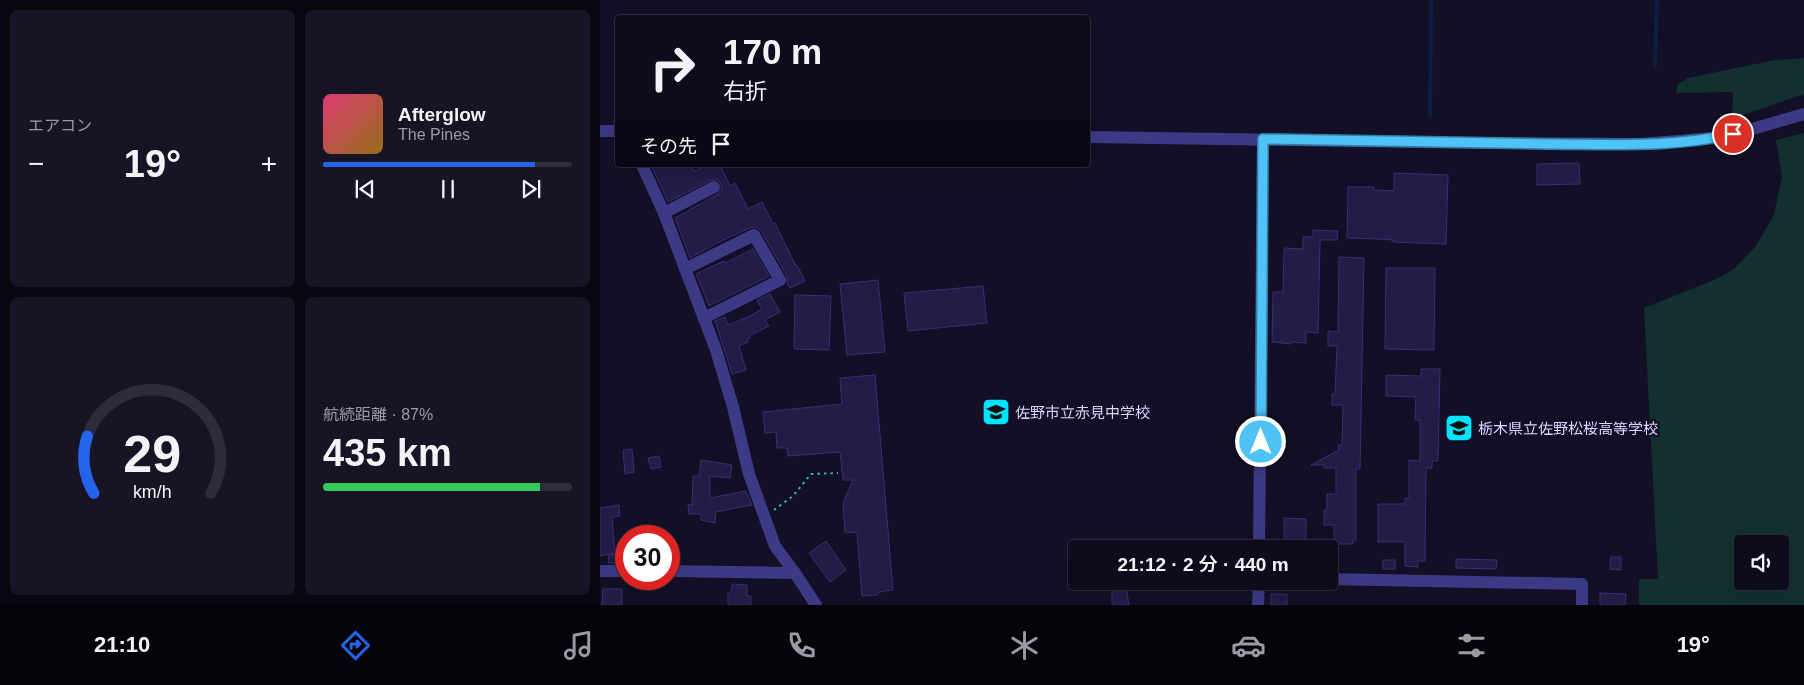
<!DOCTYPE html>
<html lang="ja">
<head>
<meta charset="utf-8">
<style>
  :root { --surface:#0e0b1c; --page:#171425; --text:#f1f3f6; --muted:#9b9ba3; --line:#2e2b3b; --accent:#2563eb }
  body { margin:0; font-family:Arial,"Noto Sans JP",sans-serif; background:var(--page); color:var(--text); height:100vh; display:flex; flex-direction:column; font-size:19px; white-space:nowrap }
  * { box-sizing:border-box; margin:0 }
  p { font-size:16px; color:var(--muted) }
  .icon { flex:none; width:28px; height:28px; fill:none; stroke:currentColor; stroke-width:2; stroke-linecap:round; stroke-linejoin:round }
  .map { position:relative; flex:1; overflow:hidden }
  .drawer { display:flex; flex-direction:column; gap:10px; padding:10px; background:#08060f; width:600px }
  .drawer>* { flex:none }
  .guide { position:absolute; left:15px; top:15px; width:475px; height:152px; border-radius:5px; box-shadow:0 5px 20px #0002,0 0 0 1px var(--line); background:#0e0b1c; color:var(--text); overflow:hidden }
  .tools { position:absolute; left:1134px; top:535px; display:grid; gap:10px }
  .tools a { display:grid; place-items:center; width:55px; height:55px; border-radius:5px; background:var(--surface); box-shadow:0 5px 20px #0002,0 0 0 1px var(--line); font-size:25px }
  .speed { position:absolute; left:15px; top:525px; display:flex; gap:10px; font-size:25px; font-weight:700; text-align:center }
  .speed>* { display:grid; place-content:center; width:65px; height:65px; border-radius:50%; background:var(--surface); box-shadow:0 5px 20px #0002,0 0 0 1px var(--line); line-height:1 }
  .speed .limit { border:8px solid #d22; background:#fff; color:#111 }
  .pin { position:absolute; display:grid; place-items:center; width:42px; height:42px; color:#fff; margin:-21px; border:2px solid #fff; border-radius:50%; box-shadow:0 1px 5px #0007 }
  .me { position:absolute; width:55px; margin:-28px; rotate:0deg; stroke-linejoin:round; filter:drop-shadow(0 0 4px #0008) }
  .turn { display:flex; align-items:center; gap:18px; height:105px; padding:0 25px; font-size:22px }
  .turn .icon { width:65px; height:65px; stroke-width:2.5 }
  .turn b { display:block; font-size:35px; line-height:42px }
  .then { display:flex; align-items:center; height:48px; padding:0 25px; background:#0003; gap:10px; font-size:19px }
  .big { font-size:38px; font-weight:600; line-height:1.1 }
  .drawer .card { flex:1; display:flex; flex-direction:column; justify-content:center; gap:8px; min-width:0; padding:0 18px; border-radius:8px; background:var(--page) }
  .drawer .dial { align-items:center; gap:0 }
  .dial svg { height:130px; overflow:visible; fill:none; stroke:var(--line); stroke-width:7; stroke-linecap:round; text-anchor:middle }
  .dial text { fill:var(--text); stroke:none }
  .song { display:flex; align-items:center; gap:15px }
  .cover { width:60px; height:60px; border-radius:8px; background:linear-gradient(135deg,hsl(340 70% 55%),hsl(40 70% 35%)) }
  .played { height:5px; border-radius:2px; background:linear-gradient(90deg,var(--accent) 85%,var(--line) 85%) }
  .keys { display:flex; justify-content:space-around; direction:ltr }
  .heat { display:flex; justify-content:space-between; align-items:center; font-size:28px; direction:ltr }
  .charge { height:8px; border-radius:4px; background:linear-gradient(90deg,#34c759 87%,var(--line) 0) }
  .drawer .tiles { flex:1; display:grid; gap:10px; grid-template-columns:repeat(2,1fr) }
  .trip { position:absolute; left:468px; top:540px; width:270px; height:50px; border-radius:5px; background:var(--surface); box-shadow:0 5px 20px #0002,0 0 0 1px var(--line); font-weight:600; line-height:50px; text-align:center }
  .dock { display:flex; height:80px; justify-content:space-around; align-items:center; background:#06040b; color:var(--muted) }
  .dock .icon { width:35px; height:35px }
  .dock .current { color:var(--accent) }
  .dock b { font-size:22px; color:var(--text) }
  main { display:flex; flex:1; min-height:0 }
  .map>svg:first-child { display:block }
  .green { fill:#12302f; fill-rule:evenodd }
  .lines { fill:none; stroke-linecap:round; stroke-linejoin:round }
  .stream { stroke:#0a1f44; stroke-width:4 }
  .building { fill:#241b47; stroke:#3b2d73 }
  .path { stroke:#2fb8b0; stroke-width:2; stroke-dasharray:2.5 4; stroke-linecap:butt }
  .minor { stroke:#3d3a85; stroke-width:12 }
  .route-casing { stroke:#337fa1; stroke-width:12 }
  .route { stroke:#4fc3f7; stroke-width:9 }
  .labels { text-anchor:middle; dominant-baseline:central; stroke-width:5; stroke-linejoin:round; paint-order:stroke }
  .poi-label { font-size:15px; fill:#d9d4ff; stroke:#130f26; text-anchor:start }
</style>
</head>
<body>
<main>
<section class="drawer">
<div class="tiles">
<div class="card"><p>エアコン</p>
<div class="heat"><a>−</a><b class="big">19°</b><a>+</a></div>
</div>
<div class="card">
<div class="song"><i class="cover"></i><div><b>Afterglow</b><p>The Pines</p></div></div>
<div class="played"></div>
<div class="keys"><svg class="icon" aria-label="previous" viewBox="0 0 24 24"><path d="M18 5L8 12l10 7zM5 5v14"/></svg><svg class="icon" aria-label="pause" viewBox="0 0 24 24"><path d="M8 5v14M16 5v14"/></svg><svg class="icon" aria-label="next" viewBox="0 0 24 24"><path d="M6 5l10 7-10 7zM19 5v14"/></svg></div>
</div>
<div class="card dial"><svg viewBox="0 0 100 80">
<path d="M14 69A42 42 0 1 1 86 69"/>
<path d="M14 69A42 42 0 0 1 10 34" stroke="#2563eb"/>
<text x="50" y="56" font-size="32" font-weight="700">29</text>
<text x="50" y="72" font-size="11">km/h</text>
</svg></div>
<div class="card"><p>航続距離 · 87%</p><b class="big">435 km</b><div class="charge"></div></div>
</div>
</section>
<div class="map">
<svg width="1204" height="605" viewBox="0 0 1204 605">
  <rect width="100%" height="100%" fill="#130f26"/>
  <!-- green -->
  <g class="green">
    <path d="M 1204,58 L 1204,94 L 1132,119 L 1133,92 L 1076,93 L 1078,84 L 1088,78 L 1175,60 Z"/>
    <path d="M 1204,133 L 1204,605 L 1039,605 L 1039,579 L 1058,579 L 1044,308 L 1114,280 L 1134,269 L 1156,246 L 1174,215 L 1182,177 L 1176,140 ZM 1142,544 L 1180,544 L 1180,581 L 1142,581 Z"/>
  </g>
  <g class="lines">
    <!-- stream -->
    <g class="stream">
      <path d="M 1055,66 L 1057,0"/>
      <path d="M 830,115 L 831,0"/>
    </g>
  </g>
  <!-- building -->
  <g class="building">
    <path d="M 979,163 L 980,184 L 937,185 L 937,164 Z"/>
    <path d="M 51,165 L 91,165 L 94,171 L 108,165 L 120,165 L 130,186 L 135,183 L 148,209 L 162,202 L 173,224 L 175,223 L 196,266 L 197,265 L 205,281 L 190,288 L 187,283 L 187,276 L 161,231 L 156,227 L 150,228 L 121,241 L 90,258 L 75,218 L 118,194 L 122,188 L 121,184 L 118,180 L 111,180 L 68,202 Z"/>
    <path d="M 794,173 L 848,175 L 846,244 L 793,242 L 793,240 L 777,239 L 747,238 L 748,187 L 774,187 L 774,190 L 794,191 Z"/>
    <path d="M 713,230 L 738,231 L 737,240 L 720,240 L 718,333 L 706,332 L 706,343 L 691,342 L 691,344 L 672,342 L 673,292 L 683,292 L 684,248 L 703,249 L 703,237 L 713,237 Z"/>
    <path d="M 153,249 L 169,276 L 109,306 L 96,274 L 124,261 L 125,263 Z"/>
    <path d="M 739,257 L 764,258 L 760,469 L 756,469 L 756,540 L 753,540 L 753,544 L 734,544 L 734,525 L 724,525 L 724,510 L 727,510 L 727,494 L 736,494 L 736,468 L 724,468 L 724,465 L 711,465 L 739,450 L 738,445 L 742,445 L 743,405 L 732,405 L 732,394 L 735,394 L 737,346 L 728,346 L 728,331 L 738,332 Z"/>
    <path d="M 786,268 L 835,268 L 834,350 L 785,349 Z"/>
    <path d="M 278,280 L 285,352 L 247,355 L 240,284 Z"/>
    <path d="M 383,286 L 387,323 L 308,331 L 304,293 Z"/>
    <path d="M 170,294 L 180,312 L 165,320 L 169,326 L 149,336 L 150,338 L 147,339 L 148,342 L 139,346 L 146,370 L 132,374 L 115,321 L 125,317 L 128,325 L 150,316 L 162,309 L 157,300 Z"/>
    <path d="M 195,295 L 231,296 L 229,350 L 194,349 Z"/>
    <path d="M 821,369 L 840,369 L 838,461 L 832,461 L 832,468 L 826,468 L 825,561 L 818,561 L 818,567 L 805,566 L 805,542 L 778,542 L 778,504 L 805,504 L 805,498 L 809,498 L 809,460 L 820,461 L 820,420 L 815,420 L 816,397 L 786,396 L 786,375 L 821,376 Z"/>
    <path d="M 275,375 L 293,590 L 279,592 L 277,595 L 262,596 L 257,532 L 245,533 L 243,503 L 253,480 L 243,480 L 240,452 L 188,456 L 187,448 L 177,448 L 176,432 L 165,433 L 163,412 L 242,404 L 240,378 Z"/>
    <path d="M 32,449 L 34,472 L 25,474 L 23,450 Z"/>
    <path d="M 59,456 L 61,467 L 51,469 L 48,458 Z"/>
    <path d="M 101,460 L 132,465 L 130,478 L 110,476 L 110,498 L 146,491 L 152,505 L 116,512 L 115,523 L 101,520 L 101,514 L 89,514 L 88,504 L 92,505 L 93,476 L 99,476 Z"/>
    <path d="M 19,505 L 20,516 L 12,517 L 15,553 L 0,556 L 0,508 Z"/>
    <path d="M 684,518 L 706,519 L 706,549 L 684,549 Z"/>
    <path d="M 226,541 L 246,570 L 230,582 L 209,553 Z"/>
    <path d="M 26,554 L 26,563 L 8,563 L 9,555 Z"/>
    <path d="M 1011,557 L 1021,557 L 1021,570 L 1010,569 Z"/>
    <path d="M 856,559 L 897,560 L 896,569 L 856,568 Z"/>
    <rect x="783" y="560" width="12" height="9"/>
    <path d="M 132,584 L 147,585 L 147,596 L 151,596 L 151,605 L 128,605 L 128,593 L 131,593 Z"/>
    <path d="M 512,586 L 526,586 L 529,605 L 512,605 Z"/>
    <path d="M 3,589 L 22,589 L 22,605 L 2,605 Z"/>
    <path d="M 1000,593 L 1026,594 L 1025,605 L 1000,605 Z"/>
    <rect x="671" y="594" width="16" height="11"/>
  </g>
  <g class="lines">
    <!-- path -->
    <path class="path" d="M 174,510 L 193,496 L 211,474 L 238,473"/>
    <!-- minor -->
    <g class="minor">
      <path d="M 0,131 L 18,131"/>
      <path d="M 488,137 L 885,143 L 1040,144 L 1114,138 L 1152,129 L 1204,114"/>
      <path d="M 42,165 L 64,213 L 116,350 L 133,407 L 149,474 L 175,546 L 195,573 L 216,605"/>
      <path d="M 64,213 L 114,187"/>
      <path d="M 85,269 L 154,235 L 180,280 L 104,318"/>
      <path d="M 659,549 L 663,139"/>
      <path d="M 0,571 L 26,571"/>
      <path d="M 69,571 L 195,573"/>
      <path d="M 729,579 L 982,584 L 982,605"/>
      <path d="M 658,605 L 659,581"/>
    </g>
  </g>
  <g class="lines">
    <defs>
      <path id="route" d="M 661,442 L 663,139 C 758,141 853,143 948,144 C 1009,144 1073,148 1133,134"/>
    </defs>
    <!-- route casing -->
    <use href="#route" class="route-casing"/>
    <!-- route -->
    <use href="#route" class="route"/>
  </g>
  <!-- icons -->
  <defs>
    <symbol id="school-square" viewBox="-11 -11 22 22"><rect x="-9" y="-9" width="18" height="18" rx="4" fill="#00e5ff" stroke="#130f26"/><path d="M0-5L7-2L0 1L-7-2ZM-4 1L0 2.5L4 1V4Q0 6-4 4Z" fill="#111"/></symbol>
  </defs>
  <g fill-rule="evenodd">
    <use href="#school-square" x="380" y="396" width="32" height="32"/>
    <use href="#school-square" x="843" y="412" width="32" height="32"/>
  </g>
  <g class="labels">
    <!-- poi labels -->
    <g class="poi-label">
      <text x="415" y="412">佐野市立赤見中学校</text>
      <text x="878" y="428">栃木県立佐野松桜高等学校</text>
    </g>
  </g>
</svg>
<div class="tools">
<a><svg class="icon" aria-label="sound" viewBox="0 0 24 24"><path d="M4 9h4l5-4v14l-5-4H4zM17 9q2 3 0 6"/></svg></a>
</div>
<div class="speed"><div class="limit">30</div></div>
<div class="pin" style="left:1133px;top:134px;background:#d93025"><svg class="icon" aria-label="arrive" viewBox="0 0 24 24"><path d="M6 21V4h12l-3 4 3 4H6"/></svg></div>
<svg class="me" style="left:661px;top:442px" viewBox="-20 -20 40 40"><circle r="17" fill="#4fc3f7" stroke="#fff" stroke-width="3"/><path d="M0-11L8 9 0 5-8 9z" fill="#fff"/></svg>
<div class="trip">21:12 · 2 分 · 440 m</div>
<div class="guide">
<div class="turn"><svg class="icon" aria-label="right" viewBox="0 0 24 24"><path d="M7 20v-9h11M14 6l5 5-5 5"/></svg><div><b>170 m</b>右折</div></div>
<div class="then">その先<svg class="icon" aria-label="arrive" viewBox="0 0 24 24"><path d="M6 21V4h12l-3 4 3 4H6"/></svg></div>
</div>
</div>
</main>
<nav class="dock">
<b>21:10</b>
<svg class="icon current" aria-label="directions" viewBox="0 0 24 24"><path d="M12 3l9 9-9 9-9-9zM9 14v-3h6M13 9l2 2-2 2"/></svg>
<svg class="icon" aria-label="music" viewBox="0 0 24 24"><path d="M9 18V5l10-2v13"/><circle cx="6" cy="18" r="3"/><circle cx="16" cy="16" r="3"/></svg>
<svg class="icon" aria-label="phone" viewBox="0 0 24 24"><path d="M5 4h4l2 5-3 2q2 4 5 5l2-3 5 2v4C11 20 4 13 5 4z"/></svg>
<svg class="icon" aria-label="climate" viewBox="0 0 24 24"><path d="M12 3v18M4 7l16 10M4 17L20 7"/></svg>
<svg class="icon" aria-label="car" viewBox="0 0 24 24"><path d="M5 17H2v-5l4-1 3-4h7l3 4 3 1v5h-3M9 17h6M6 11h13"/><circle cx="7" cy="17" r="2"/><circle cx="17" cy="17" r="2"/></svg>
<svg class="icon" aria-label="filters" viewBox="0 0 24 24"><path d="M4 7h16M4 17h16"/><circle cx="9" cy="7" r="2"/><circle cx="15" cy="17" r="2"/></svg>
<b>19°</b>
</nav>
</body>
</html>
